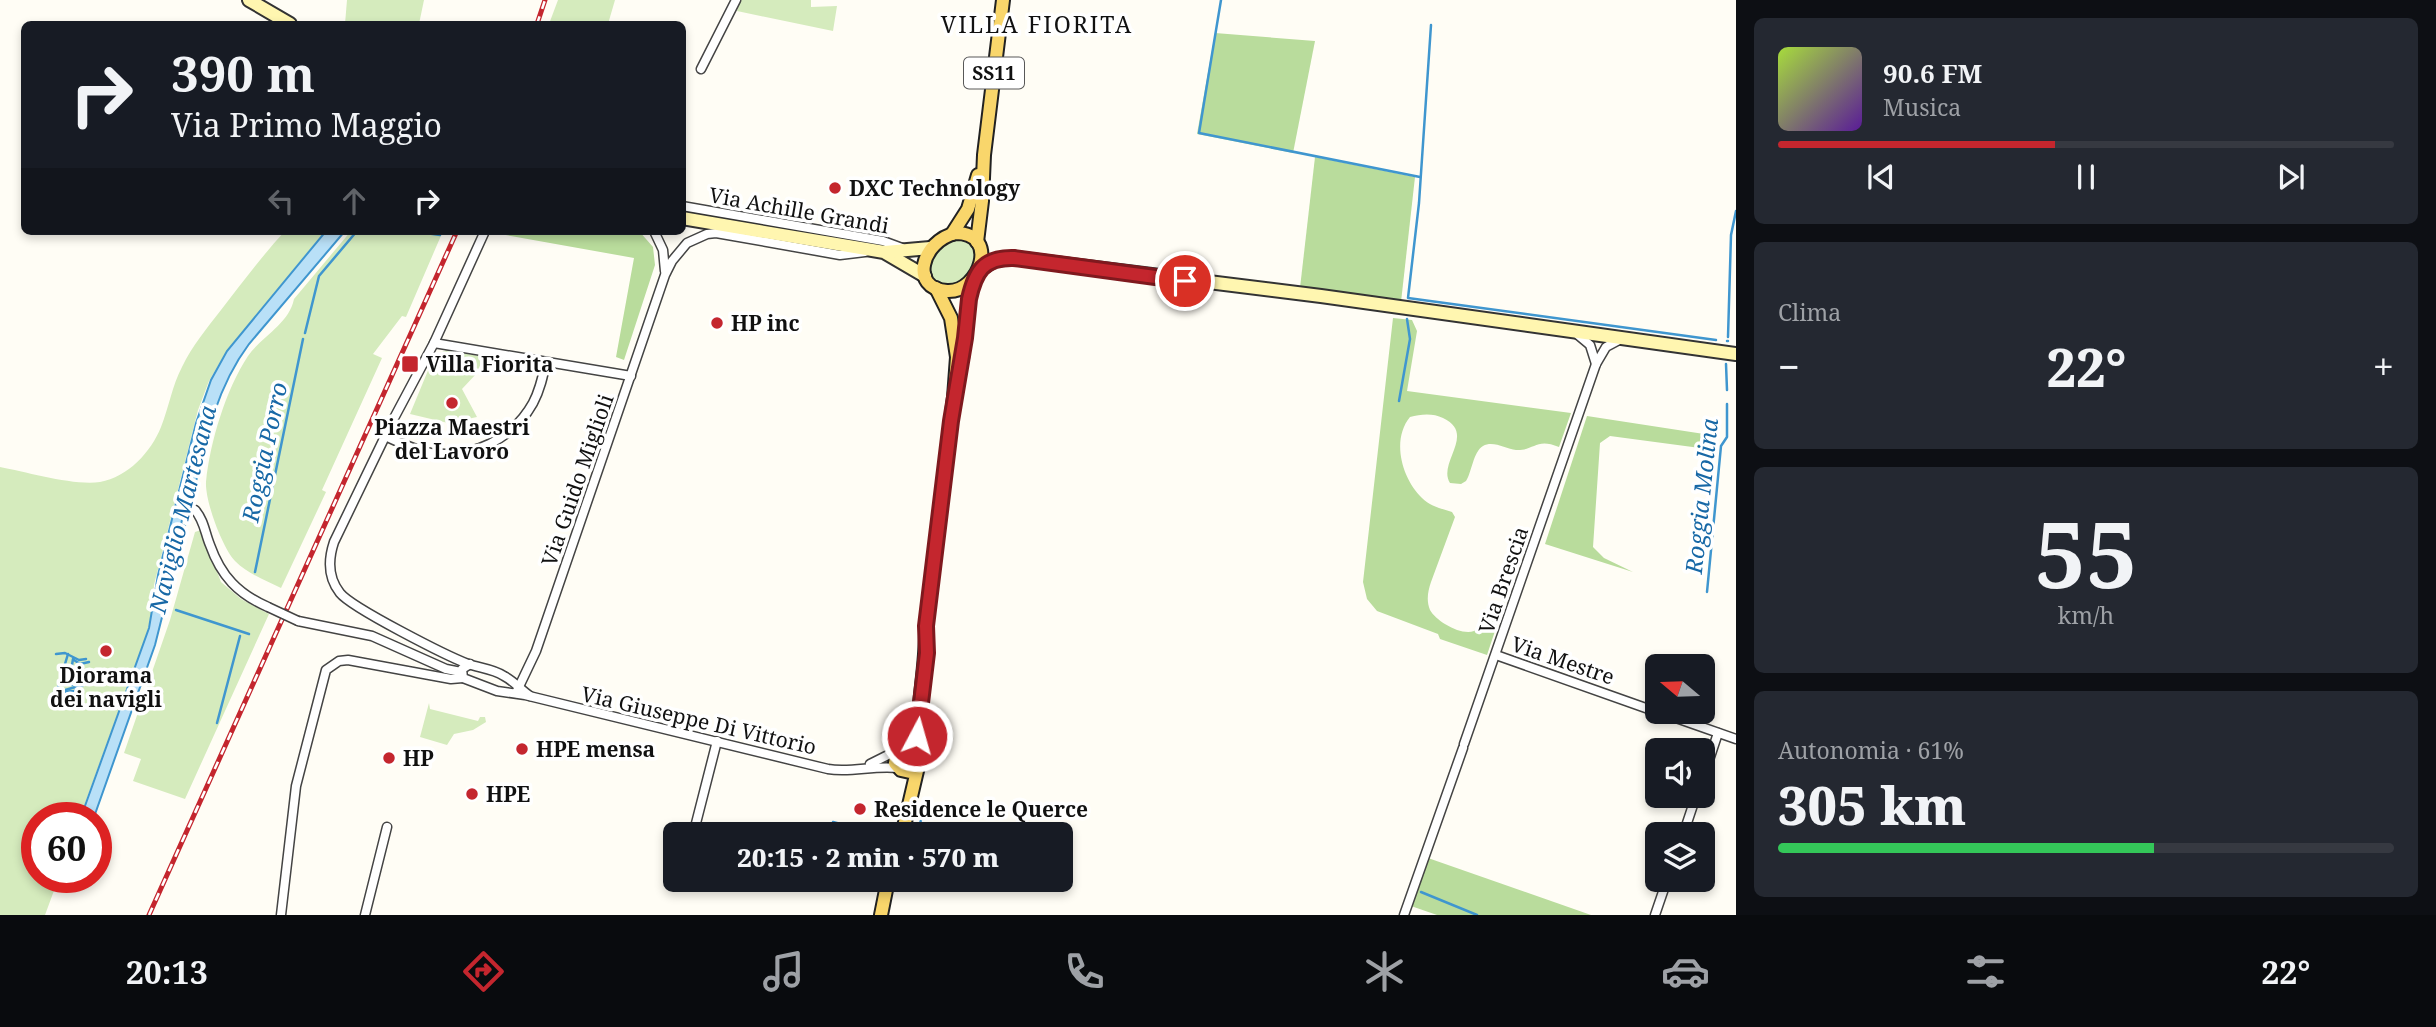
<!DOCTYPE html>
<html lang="it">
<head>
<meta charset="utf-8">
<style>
  :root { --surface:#171b24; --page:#242831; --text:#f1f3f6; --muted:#9ea1a6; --line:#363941; --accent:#c4262e }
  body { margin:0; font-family:"Noto Serif",serif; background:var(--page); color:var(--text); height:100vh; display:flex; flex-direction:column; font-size:26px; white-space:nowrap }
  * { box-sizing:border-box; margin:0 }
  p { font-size:23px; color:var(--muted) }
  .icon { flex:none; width:38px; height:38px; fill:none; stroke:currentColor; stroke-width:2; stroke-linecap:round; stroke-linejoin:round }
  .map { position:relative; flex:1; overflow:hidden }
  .sheet { display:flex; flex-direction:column; gap:18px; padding:18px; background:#0d0f14; width:700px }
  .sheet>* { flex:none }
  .banner { position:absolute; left:21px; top:21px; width:665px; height:214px; border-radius:10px; box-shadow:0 4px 10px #0003; background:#171b24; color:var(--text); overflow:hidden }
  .needle { width:46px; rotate:289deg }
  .tools { position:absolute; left:1645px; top:654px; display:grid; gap:14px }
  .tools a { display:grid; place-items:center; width:70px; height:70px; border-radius:10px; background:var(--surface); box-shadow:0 4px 10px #0003; font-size:35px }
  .speed { position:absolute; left:21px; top:802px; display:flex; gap:14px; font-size:35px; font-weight:700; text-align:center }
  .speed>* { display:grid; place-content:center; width:91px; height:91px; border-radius:50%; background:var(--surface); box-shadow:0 4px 10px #0003; line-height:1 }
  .speed .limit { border:10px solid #d22; background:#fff; color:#111 }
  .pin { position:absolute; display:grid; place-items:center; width:60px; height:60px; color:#fff; margin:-30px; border:4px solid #fff; border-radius:50%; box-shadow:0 2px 7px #0007 }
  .me { position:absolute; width:77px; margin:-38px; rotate:6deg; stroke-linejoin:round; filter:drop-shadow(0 0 5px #0008) }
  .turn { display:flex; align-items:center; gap:24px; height:147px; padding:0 35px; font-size:32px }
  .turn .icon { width:91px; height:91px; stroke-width:2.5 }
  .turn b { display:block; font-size:49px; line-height:60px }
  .lanes { display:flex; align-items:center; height:66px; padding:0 35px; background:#0003; justify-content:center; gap:35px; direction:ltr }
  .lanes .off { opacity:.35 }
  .big { font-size:52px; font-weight:800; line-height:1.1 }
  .sheet .widget { flex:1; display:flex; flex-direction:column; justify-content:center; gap:10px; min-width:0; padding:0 24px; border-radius:10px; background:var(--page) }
  .sheet .dial { align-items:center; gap:0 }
  .dial b { font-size:91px; line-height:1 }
  .song { display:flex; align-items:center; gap:21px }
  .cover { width:84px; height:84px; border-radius:10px; background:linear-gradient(135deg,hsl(80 70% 55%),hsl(270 70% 35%)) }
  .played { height:7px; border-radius:4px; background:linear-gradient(90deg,var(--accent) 45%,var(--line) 45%) }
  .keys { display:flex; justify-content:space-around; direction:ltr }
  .heat { display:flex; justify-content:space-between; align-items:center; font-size:38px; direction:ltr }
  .charge { height:10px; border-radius:5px; background:linear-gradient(90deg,#34c759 61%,var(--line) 0) }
  .trip { position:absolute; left:663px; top:822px; width:410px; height:70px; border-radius:10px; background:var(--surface); box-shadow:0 4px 10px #0003; font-weight:800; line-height:70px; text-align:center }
  .menu { display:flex; height:112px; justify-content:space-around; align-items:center; background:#090b0e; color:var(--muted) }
  .menu .icon { width:49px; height:49px }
  .menu .current { color:var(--accent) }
  .menu b { font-size:32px; color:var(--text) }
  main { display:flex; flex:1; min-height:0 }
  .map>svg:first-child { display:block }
  .green { fill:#d5ebbd }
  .forest { fill:#b9dc9c }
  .water { fill:#b9e0f7; stroke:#3f96cf; stroke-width:2 }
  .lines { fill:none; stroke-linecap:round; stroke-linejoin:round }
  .stream { stroke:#3f96cf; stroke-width:2.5 }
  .minor-casing { stroke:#444; stroke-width:11 }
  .secondary-casing { stroke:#333; stroke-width:16 }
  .primary-casing { stroke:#222; stroke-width:16 }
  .minor { stroke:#fff; stroke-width:8 }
  .secondary { stroke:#fff6b0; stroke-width:12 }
  .primary { stroke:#f9d66b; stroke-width:12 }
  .rail-casing { stroke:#c4262e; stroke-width:5 }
  .rail { stroke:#fff; stroke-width:2.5; stroke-dasharray:8; stroke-linecap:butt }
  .minor-bridge-casing { stroke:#444; stroke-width:11; stroke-linecap:butt }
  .minor-bridge { stroke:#fff; stroke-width:8 }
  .route-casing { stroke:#7f191e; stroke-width:18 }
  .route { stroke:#c4262e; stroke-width:12 }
  .poi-dot { fill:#c4262e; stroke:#fff; stroke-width:2.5 }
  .labels { text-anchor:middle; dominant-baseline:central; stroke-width:7; stroke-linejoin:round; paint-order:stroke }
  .shield { fill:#fff; stroke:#585858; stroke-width:2 }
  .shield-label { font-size:19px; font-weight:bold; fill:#111 }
  .poi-label { font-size:21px; font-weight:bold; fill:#111; stroke:#fff; text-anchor:start }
  .street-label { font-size:21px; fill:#111; stroke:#fff }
  .neighbourhood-label { font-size:23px; letter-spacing:2px; fill:#111; stroke:#fff }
  .water-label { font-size:23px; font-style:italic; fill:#1768a6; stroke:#fff }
</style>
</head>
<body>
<main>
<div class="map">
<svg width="1736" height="915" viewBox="0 0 1736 915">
  <rect width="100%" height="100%" fill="#fffdf5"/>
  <!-- green -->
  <g class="green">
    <path d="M 347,0 L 424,0 L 419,24 L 345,24 Z"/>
    <path d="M 558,0 L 615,0 L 608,24 L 549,24 Z"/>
    <path d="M 740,0 L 811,0 L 811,7 L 837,6 L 833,31 L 737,11 Z"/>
    <path d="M 285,231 L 325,231 L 226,352 L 209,381 L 198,410 L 154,585 L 153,605 L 147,633 L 80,817 L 37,817 L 37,877 L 59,877 L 45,915 L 0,915 L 0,467 C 27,472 74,486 100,482 C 128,477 151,452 161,427 C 169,407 172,386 182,367 C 192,346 207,328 221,310 C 242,283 262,256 285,231 Z"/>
    <path d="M 351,231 L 443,231 L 406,317 L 402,316 L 373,354 L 382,358 L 322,490 L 326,492 L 281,588 C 265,580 248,574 235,561 C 222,547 205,501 206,482 C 210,442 226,389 248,356 C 262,336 289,324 294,299 Z"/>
    <path d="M 956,238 L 968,240 L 976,249 L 975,267 C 963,281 952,292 934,280 L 928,267 L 933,251 Z"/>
    <path d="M 446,350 L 484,357 L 476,374 L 462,389 L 477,417 L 448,423 L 410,414 L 434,356 Z"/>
    <path d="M 201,530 L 221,582 L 241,599 L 269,614 L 185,799 L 133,781 L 141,759 L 124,753 L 170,620 L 195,532 Z"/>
    <path d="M 429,703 L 430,709 L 478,721 L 480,717 L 485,717 L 486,722 L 473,730 L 454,734 L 447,745 L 420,737 Z"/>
  </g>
  <!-- forest -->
  <g class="forest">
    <path d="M 1215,33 L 1315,41 L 1293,153 L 1197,134 Z"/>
    <path d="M 1315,157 L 1415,177 L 1401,302 L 1300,288 Z"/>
    <path d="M 639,231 L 653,247 L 655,265 L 624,360 L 616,357 L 634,258 L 489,232 Z"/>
    <path d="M 1393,318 L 1412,320 L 1417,331 L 1407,391 L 1571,413 L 1559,447 C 1536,437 1534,451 1516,450 C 1506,449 1493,440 1483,446 C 1473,452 1472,472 1466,481 L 1461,484 L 1450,483 C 1437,463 1477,434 1443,418 C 1433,413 1421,414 1410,417 C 1391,440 1402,479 1422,498 C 1430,506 1442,509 1452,512 L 1455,517 L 1431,582 C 1428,591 1426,600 1430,610 C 1436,621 1461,636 1474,631 C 1487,625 1498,609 1506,598 L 1487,655 L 1440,639 L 1438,634 L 1377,611 L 1367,599 L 1363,582 Z"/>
    <path d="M 1587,416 L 1717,436 L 1715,450 L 1610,436 L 1600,443 L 1593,547 L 1604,558 L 1633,572 L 1545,544 Z"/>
    <path d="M 1428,858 L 1591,915 L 1437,915 L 1411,906 Z"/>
  </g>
  <!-- water -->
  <path class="water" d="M 326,231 L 345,231 L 249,344 C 214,391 204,447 191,504 L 185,508 L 181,524 L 185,526 L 155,645 L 94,817 L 81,817 L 149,628 L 158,575 L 196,423 L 211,380 L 227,351 Z"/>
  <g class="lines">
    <!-- stream -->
    <g class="stream">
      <path d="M 1221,0 L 1199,133 L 1420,177"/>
      <path d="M 1431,25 L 1419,203 L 1408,298 L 1716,340"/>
      <path d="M 411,231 L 440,235"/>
      <path d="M 305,333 L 319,276 L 357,231"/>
      <path d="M 1728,337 L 1731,235 L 1736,211"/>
      <path d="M 1727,341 L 1728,341"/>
      <path d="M 1726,364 L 1727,390"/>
      <path d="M 1399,401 L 1410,339 L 1407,319"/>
      <path d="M 255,572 L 303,339"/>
      <path d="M 1707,592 L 1721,446 L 1727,437 L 1727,404"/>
      <path d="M 176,610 L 249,634"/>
      <path d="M 56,654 L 65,653 L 79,660 L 86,659"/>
      <path d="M 74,660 L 80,664 L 89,662"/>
      <path d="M 72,685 L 74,681 L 71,671 L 73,659"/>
      <path d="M 62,691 L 82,685"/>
      <path d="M 53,693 L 74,691 L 93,679"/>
      <path d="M 56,694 L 68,654"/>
      <path d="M 217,723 L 240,636"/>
      <path d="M 833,822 L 882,835"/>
      <path d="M 918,835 L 922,814 L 962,818"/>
      <path d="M 1421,892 L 1477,915"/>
    </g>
    <defs>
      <g id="minor">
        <path d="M 701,69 L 736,0"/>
        <path d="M 682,206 L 883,241 L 902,248"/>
        <path d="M 485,231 L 434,343 L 393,420 L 334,542 C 328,560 328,578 340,593 C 352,608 447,656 468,664 C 480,668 494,669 504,676 C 514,681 521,690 530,696"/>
        <path d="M 654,231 L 663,250 L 665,271"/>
        <path d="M 1578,335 L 1590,345 L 1596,364"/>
        <path d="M 434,343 L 631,376"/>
        <path d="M 385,436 C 400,443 415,450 431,453 C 472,459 513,439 533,403 C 540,390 543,376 546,362"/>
        <path d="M 195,510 C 204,520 205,533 210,545 C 221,576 238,594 268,607"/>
        <path d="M 298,621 L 372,636 L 446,669 L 461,672"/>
        <path d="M 1496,655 L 1657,712"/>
        <path d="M 470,664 L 462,669 L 463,678 L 497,691 L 525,695 L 828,769 C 851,773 874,765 898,768"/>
        <path d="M 516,693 L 536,651 L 665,275 L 672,261 L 687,243 L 707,234 L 716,233 L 840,255 L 865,252"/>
        <path d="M 1659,712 L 1736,739"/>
        <path d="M 1464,744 L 1596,364 L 1606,347 L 1621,339"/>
        <path d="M 870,764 L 898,750"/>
        <path d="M 1703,778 L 1718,733"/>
        <path d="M 693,835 L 717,741"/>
        <path d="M 1683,835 L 1696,796"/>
        <path d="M 281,915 L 296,786 L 326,670 L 339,661 L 348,660 L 451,679 L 463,678"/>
        <path d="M 365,915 L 387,827"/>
        <path d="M 1404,915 L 1463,748"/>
        <path d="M 1655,915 L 1667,880"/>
      </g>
      <g id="secondary">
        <path d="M 249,0 L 290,24"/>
        <path d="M 682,218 L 884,252 L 925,276"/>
        <path d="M 885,252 L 930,248"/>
        <path d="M 978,271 L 995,260 L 1015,258 L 1321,296 L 1736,354"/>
      </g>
      <g id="primary">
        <path d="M 956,233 C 1000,233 980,293 947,291 C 909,289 921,241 956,233 Z"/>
        <path d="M 952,234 L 968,209 L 978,175"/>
        <path d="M 977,242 L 982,201 L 984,155 L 1003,0"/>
        <path d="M 962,359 L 969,299 L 975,277"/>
        <path d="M 918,752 C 916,710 927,668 926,626 L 954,397 L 957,357 L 951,318 L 936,288"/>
        <path d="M 902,835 L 920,758 C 917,746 906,743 897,752 L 895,763 L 901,770 L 910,772 L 918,766"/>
        <path d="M 881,915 L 888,880"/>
      </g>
    </defs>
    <!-- minor casing -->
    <use href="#minor" class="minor-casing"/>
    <!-- secondary casing -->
    <use href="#secondary" class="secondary-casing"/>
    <!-- primary casing -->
    <use href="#primary" class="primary-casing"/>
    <!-- minor -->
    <use href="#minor" class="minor"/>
    <!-- secondary -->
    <use href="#secondary" class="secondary"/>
    <!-- primary -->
    <use href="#primary" class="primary"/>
    <defs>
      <g id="rail">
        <path d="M 537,24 L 545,0"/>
        <path d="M 149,915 L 457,231"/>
      </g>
    </defs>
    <!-- rail casing -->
    <use href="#rail" class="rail-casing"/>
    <!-- rail -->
    <use href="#rail" class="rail"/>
    <defs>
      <path id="minor-bridge" d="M 268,607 L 298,621"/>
    </defs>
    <!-- minor-bridge casing -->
    <use href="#minor-bridge" class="minor-bridge-casing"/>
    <!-- minor-bridge -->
    <use href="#minor-bridge" class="minor-bridge"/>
  </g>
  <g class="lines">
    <defs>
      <path id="route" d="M 917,736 L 927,653 L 926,626 L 951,421 L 965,338 L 969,299 C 975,272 983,257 1014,258 L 1185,281"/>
    </defs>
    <!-- route casing -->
    <use href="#route" class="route-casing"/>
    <!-- route -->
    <use href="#route" class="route"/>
  </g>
  <!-- markers -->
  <g class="poi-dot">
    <circle cx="835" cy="188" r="7"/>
    <circle cx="717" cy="323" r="7"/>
    <rect x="401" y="355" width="18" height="18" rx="3.5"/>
    <circle cx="452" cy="403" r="7"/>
    <circle cx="106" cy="651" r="7"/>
    <circle cx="522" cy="749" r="7"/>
    <circle cx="389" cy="758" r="7"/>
    <circle cx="472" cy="794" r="7"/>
    <circle cx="860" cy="809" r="7"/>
  </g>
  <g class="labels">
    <!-- shield labels -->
    <rect class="shield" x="964" y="57.5" width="60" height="31" rx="5"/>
    <g class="shield-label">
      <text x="994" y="73">SS11</text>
    </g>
    <!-- poi labels -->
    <g class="poi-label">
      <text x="849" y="188">DXC Technology</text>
      <text x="731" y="323">HP inc</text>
      <text x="426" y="364">Villa Fiorita</text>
      <text x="452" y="427" text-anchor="middle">Piazza Maestri<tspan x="452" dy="24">del Lavoro</tspan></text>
      <text x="106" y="675" text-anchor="middle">Diorama<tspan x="106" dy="24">dei navigli</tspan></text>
      <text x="536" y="749">HPE mensa</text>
      <text x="403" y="758">HP</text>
      <text x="486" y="794">HPE</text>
      <text x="874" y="809">Residence le Querce</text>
    </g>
    <!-- street labels -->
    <g class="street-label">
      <text transform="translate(799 210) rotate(10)">Via Achille Grandi</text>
      <text transform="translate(577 480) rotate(-71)">Via Guido Miglioli</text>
      <text transform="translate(1503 580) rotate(-71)">Via Brescia</text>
      <text transform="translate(1563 660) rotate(19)">Via Mestre</text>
      <text transform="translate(699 720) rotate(13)">Via Giuseppe Di Vittorio</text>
    </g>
    <!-- neighbourhood labels -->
    <g class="neighbourhood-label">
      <text x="1037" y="24">VILLA FIORITA</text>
    </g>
    <!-- water labels -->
    <g class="water-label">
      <text transform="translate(264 452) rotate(-78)">Roggia Porro</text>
      <text transform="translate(1701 496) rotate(-84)">Roggia Molina</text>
      <text transform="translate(182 509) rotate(-76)">Naviglio Martesana</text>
    </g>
  </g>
</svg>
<div class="tools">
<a><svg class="needle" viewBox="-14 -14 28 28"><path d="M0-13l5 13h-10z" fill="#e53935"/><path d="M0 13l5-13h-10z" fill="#9ea1a6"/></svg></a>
<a><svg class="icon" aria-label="sound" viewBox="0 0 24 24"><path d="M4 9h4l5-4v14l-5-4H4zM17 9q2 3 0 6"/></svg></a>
<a><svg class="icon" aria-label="layers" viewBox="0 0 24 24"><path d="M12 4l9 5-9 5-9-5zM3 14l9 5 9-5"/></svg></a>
</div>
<div class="speed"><div class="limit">60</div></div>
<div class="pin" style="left:1185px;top:281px;background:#d93025"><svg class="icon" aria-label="arrive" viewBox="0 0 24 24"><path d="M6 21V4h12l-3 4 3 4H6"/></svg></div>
<svg class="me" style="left:917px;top:736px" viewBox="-20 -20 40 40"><circle r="17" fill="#c4262e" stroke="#fff" stroke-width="3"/><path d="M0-11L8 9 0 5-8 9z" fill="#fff"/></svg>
<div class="trip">20:15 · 2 min · 570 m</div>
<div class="banner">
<div class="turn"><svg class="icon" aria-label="right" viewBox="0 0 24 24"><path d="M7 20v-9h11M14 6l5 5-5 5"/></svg><div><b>390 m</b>Via Primo Maggio</div></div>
<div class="lanes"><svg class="icon off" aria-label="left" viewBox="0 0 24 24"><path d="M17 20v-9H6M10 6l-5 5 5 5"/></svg><svg class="icon off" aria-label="ahead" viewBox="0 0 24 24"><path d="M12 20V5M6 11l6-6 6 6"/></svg><svg class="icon" aria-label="right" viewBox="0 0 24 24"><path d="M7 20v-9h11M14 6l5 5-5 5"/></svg></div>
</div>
</div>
<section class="sheet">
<div class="widget">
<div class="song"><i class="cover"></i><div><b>90.6 FM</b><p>Musica</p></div></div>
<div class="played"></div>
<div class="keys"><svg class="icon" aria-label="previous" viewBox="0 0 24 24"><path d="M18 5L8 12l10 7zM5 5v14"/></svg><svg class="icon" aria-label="pause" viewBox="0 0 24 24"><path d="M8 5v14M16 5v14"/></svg><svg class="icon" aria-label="next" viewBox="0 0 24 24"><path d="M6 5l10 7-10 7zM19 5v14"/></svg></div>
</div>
<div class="widget"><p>Clima</p>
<div class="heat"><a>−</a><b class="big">22°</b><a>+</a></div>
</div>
<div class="widget dial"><b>55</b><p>km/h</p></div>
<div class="widget"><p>Autonomia · 61%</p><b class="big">305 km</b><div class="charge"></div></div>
</section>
</main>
<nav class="menu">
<b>20:13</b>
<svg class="icon current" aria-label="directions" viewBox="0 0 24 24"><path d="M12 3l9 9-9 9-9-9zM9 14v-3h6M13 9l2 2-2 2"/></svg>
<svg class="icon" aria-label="music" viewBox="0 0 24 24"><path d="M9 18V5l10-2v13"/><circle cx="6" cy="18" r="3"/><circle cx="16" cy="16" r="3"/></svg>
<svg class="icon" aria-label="phone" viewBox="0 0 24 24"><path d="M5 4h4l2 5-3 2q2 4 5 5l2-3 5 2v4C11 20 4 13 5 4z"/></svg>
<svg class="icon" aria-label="climate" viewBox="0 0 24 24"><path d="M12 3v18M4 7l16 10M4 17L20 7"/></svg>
<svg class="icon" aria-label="car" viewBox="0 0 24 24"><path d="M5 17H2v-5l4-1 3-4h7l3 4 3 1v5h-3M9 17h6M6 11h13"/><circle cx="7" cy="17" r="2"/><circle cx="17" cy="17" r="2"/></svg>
<svg class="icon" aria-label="filters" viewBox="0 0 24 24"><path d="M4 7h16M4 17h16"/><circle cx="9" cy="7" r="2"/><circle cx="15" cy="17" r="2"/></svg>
<b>22°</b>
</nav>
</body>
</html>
